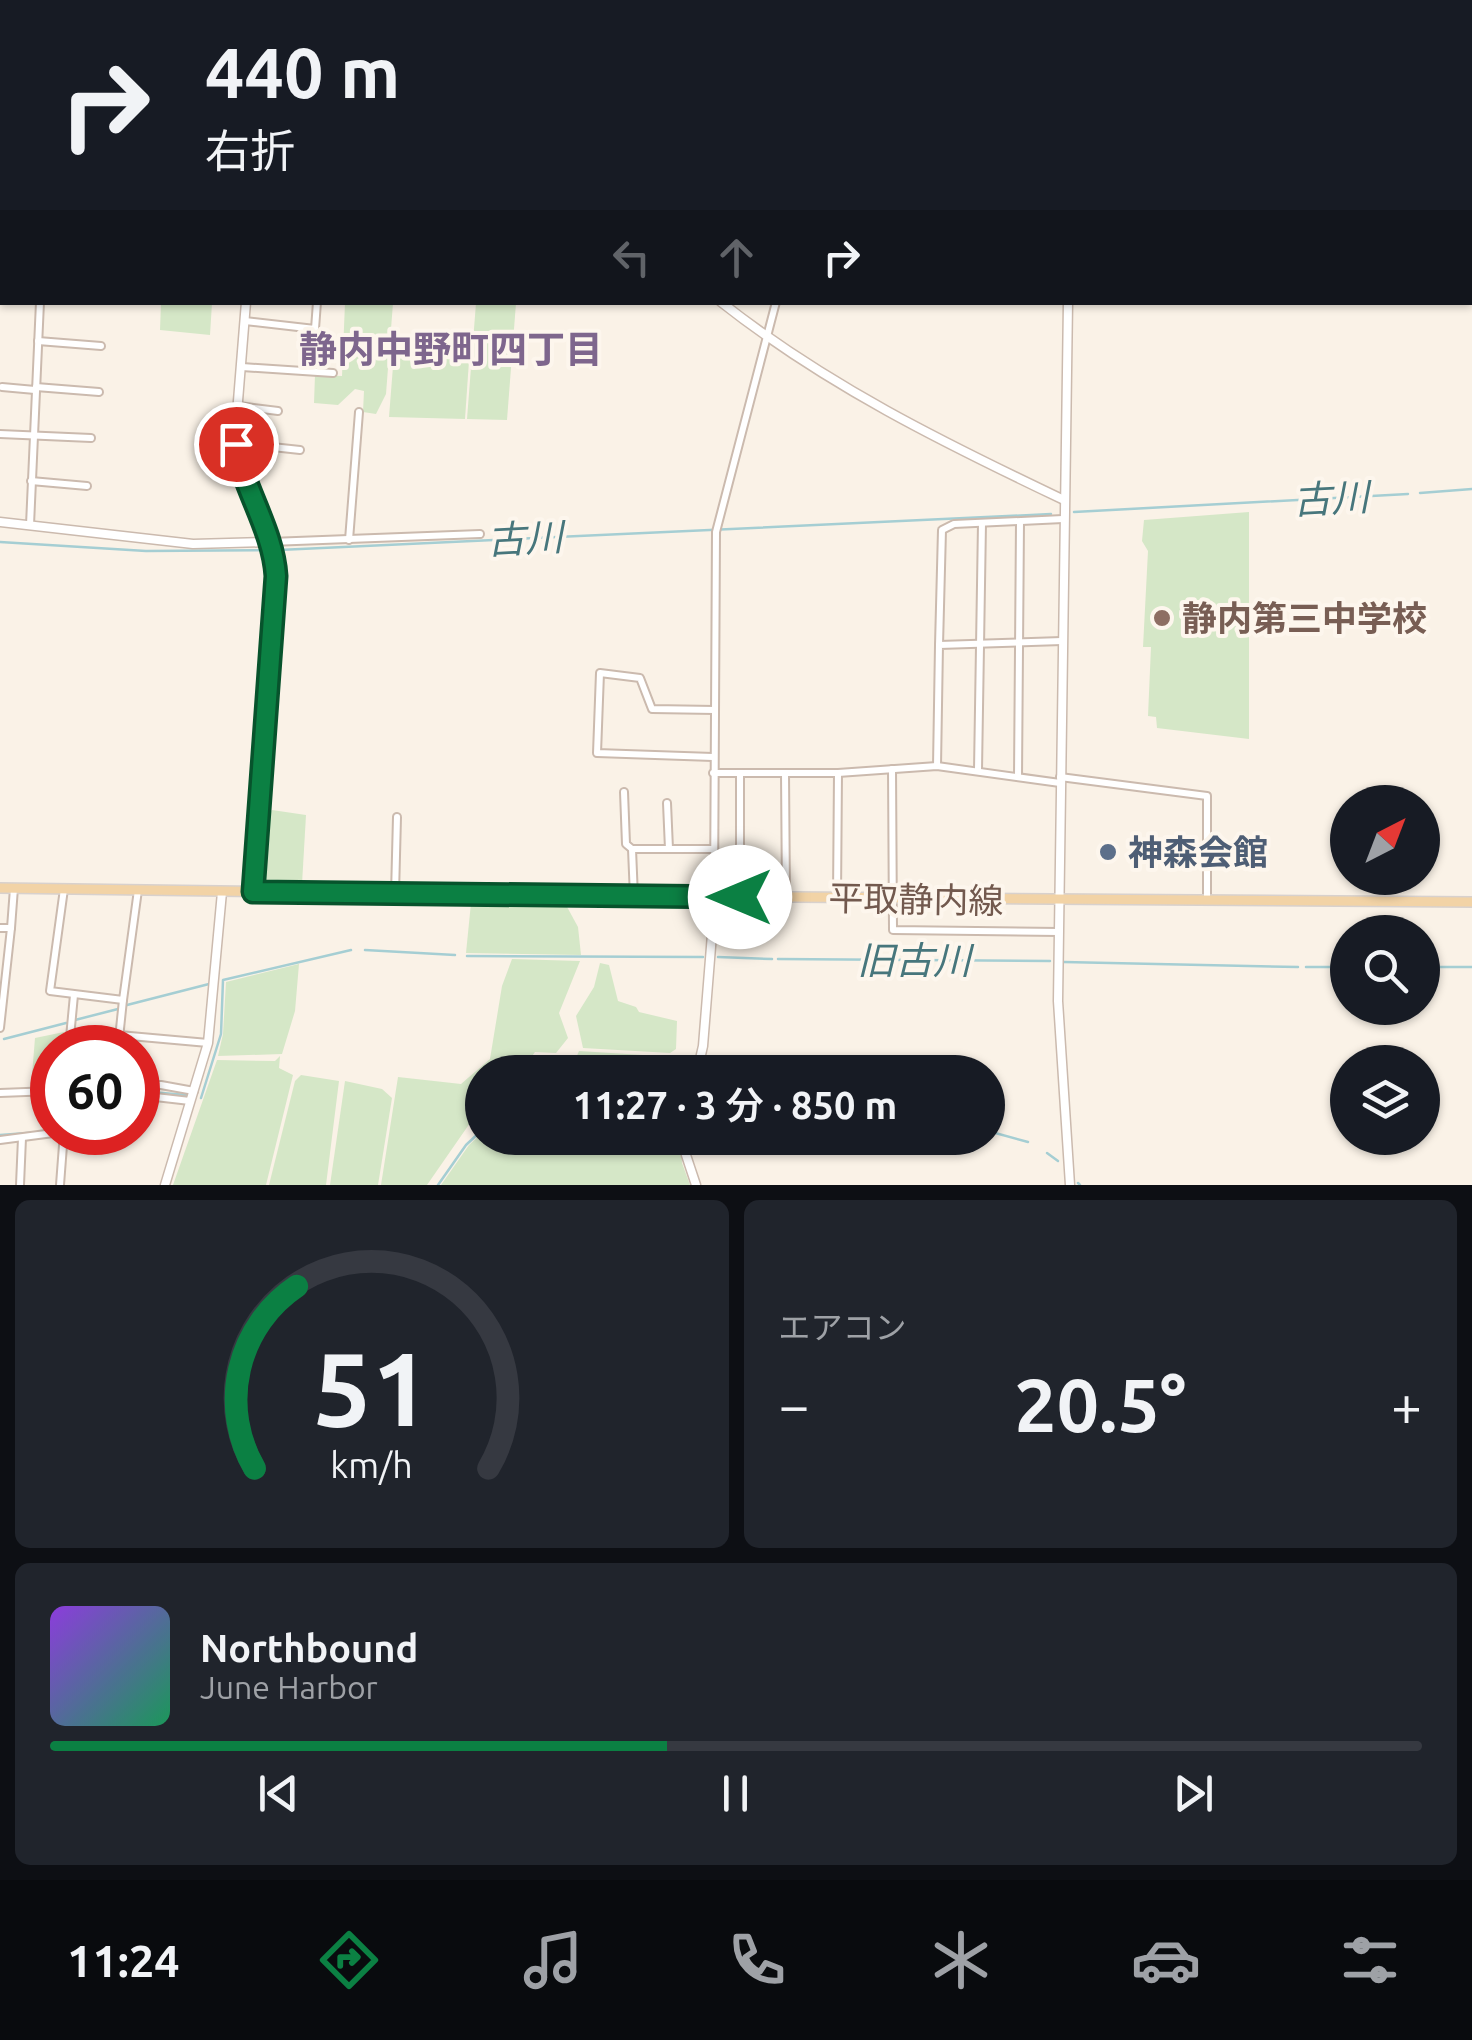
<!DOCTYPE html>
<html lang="ja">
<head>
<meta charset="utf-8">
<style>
  :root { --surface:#171b24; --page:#20242c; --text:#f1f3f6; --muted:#9ea1a6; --line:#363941; --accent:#0b8043 }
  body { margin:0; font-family:Ubuntu,"Noto Sans JP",sans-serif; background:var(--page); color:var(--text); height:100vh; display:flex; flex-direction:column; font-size:38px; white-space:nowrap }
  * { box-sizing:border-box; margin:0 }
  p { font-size:32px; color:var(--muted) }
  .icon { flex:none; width:55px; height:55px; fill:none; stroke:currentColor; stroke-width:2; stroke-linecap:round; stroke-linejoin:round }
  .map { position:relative; height:1185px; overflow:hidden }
  .panel { display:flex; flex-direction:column; gap:15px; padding:15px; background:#0d0f14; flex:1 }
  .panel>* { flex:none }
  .hud { position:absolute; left:0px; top:0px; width:1472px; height:305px; box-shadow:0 2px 8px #0004; background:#171b24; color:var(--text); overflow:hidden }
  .needle { width:65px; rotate:42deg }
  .buttons { position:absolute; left:1330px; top:785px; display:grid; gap:20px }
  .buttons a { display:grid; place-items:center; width:110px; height:110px; border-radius:50%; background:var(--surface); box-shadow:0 2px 8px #0004; font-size:50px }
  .speed { position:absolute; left:30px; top:1025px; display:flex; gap:20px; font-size:50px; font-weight:700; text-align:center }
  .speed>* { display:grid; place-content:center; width:130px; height:130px; border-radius:50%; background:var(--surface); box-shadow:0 2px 8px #0004; line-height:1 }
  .speed .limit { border:15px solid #d22; background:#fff; color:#111 }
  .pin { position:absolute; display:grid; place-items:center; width:85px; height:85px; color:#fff; margin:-42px; border:5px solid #fff; border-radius:50%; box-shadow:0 2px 10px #0007 }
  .me { position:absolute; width:110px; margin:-55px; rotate:270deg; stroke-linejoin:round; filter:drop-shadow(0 0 8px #0008) }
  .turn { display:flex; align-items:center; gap:35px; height:210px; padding:0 40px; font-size:45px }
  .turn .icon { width:130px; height:130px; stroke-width:2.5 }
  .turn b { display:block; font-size:70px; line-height:85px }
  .lanes { display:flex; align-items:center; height:95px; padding:0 40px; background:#0003; justify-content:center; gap:50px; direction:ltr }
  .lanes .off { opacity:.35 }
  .big { font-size:75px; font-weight:600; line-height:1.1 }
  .panel .card { flex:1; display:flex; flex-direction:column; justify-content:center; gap:15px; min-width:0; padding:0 35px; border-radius:15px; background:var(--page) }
  .panel .dial { align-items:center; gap:0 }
  .dial svg { height:260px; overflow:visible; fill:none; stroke:var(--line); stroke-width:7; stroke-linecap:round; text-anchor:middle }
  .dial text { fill:var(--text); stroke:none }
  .song { display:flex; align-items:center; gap:30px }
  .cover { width:120px; height:120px; border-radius:15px; background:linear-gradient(135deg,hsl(270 70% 55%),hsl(150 70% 35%)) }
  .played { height:10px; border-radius:5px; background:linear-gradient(90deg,var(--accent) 45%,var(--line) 45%) }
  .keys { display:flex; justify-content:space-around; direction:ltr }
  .heat { display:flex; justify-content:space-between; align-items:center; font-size:55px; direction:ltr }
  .panel .tiles { flex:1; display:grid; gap:15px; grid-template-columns:1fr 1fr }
  .card:last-child { grid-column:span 2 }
  .trip { position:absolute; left:465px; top:1055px; width:540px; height:100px; border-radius:50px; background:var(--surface); box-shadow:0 2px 8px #0004; font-weight:600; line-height:100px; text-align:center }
  .tab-bar { display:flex; height:160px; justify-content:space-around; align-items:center; background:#090b0e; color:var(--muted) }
  .tab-bar .icon { width:70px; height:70px }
  .tab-bar .current { color:var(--accent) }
  .tab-bar b { font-size:45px; color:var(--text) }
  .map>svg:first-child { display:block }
  .green { fill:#d5e7c7 }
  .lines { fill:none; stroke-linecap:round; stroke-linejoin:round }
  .stream { stroke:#a5ced3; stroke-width:2.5 }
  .river { stroke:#bedee2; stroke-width:14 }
  .minor-casing { stroke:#cbbaae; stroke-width:10 }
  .tertiary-casing { stroke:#cbbaae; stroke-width:11 }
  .primary-casing { stroke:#d8d1cd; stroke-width:12 }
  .minor { stroke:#fff; stroke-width:6 }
  .tertiary { stroke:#fff; stroke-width:8 }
  .primary { stroke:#f2d3a6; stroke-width:9 }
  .route-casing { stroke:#07532c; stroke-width:25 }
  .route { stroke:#0b8043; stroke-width:18 }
  .education-dot { fill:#8d6e63; stroke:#fdf6ed; stroke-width:4 }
  .service-dot { fill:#5c6f8a; stroke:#fdf6ed; stroke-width:4 }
  .labels { text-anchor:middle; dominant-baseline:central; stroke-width:8; stroke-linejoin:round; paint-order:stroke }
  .education-label { font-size:35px; font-weight:bold; fill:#785e54; stroke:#fdf6ed; text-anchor:start }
  .service-label { font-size:35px; font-weight:bold; fill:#4e5e75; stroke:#fdf6ed; text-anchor:start }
  .street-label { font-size:35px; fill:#72594e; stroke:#fdf6ed }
  .neighbourhood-label { font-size:38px; font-weight:bold; fill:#7e668d; stroke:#fdf6ed }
  .water-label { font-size:38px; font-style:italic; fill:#47767c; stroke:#fdf6ed }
</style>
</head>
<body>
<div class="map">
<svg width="1472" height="1185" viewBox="0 0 1472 1185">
  <rect width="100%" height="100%" fill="#faf2e7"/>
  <!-- green -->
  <g class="green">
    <path d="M 161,303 L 212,303 L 210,335 L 160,330 Z"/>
    <path d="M 345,303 L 393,303 L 386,394 L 376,414 L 363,412 L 364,391 L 355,389 L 338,405 L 314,403 L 315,375 L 342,376 Z"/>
    <path d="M 476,303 L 516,303 L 507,420 L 467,419 Z"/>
    <path d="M 395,341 L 470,346 L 465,419 L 389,417 Z"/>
    <path d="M 1249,512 L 1249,739 L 1157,728 L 1156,717 L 1148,716 L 1151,647 L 1143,647 L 1148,551 L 1142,541 L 1144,520 Z"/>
    <path d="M 272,810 L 306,815 L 302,884 L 264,882 L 267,819 Z"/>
    <path d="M 471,903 L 566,905 L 578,927 L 581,955 L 466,953 Z"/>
    <path d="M 512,959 L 580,961 L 559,1013 L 568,1038 L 556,1053 L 535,1052 L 521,1072 L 482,1072 L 482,1117 L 470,1123 L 427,1185 L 381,1185 L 398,1077 L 461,1084 L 490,1059 L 502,986 Z"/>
    <path d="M 600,963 L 609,965 L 618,1001 L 636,1007 L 639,1012 L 677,1021 L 676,1049 L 670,1053 L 583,1048 L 576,1016 L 594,987 Z"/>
    <path d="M 299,964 L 295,1011 L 282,1054 L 218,1056 L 223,1034 L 226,982 Z"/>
    <path d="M 64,1032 L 63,1047 L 52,1048 L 52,1087 L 31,1087 L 35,1038 Z"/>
    <path d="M 579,1051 L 691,1058 L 688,1072 L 570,1072 Z"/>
    <path d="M 280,1056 L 279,1068 L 293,1075 L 266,1185 L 173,1185 L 217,1060 L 275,1061 Z"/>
    <path d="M 301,1075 L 339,1081 L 326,1185 L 269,1185 L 295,1081 Z"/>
    <path d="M 345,1081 L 382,1089 L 392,1098 L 378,1185 L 330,1185 Z"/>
    <path d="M 482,1133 L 482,1138 L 681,1138 L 682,1163 L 690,1185 L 441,1185 L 469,1145 Z"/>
  </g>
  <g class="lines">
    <!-- stream -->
    <g class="stream">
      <path d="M 919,2 L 920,0"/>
      <path d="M 1470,54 L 1472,53"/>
      <path d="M 1420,493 L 1472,489"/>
      <path d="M 1074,512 L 1408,494"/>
      <path d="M 0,542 L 146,551 L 279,550 L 1051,514"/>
      <path d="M 365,950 L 455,955"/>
      <path d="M 467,956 L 703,957"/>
      <path d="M 718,957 L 772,959"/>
      <path d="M 778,959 L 1050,961"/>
      <path d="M 1064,962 L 1298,967"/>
      <path d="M 1306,967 L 1348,967"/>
      <path d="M 1425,967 L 1472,967"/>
      <path d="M 127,1005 L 209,984"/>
      <path d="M 75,1020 L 118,1009"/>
      <path d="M 4,1039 L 66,1023"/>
      <path d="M 138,1091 L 187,1095"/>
      <path d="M 201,1098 L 221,1034 L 223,980 L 351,950"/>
      <path d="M 988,1131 L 1028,1142"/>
      <path d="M 0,1135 L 41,1132"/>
      <path d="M 1047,1153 L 1058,1161"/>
      <path d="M 1078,1183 L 1080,1185"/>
      <path d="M 438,1185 L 466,1145 L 482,1130"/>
    </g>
    <!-- river -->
    <path class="river" d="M 866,0 L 871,2"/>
    <defs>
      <g id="minor">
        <path d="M 166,2 L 166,0"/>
        <path d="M 0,292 L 2,292"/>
        <path d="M 245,321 L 315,329 L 317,302"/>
        <path d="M 38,341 L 101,346"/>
        <path d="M 242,367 L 333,373"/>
        <path d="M 2,387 L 35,390"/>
        <path d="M 36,387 L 99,392"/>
        <path d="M 239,406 L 278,411"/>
        <path d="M 0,434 L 91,438"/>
        <path d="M 236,443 L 300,450"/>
        <path d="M 31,481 L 87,486"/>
        <path d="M 30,525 L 40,302"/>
        <path d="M 349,540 L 359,412"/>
        <path d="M 270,542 L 480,534"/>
        <path d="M 939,645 L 942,530 L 954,524 L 1063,519"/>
        <path d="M 713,757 L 597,753 L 600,673 L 640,678 L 652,709 L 715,710"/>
        <path d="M 937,766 L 939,645 L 1062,641"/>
        <path d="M 892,769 L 893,930 L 1059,932"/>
        <path d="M 978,770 L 982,523"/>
        <path d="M 713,773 L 838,773 L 937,766 L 1060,783"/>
        <path d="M 785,773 L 786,897"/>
        <path d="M 1018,777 L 1020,522"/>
        <path d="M 1060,777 L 1207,796 L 1207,901"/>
        <path d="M 624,792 L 626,844 L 632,849 L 634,897"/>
        <path d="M 667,803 L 669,849"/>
        <path d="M 632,849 L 714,849"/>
        <path d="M 64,889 L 50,991 L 123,1000 L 138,890"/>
        <path d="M 395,894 L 397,817"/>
        <path d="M 714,896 L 716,532 L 776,302"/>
        <path d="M 740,896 L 740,773"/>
        <path d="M 837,897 L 838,773"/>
        <path d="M 0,928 L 11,928 L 14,888"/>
        <path d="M 0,1028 L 11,928"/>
        <path d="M 119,1035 L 208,1043"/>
        <path d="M 69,1048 L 74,995"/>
        <path d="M 118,1048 L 123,1000"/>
        <path d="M 138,1085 L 161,1085 L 194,1091"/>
        <path d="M 0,1093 L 52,1091"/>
        <path d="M 138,1095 L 190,1101"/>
        <path d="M 0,1140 L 61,1132"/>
        <path d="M 20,1185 L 22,1138"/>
        <path d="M 60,1185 L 64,1132"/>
      </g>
      <g id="tertiary">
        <path d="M 68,0 L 90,2"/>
        <path d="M 836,0 L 841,2"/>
        <path d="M 267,2 L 267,0"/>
        <path d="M 1470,90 L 1472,89"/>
        <path d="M 246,302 L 235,438 L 242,468 L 271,547 L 276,576 L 253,892"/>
        <path d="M 721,302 C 826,385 944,443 1064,500"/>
        <path d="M 1068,302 L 1058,1001 L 1070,1185"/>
        <path d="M 0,522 L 193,544 L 270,542"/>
        <path d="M 697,1072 L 703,1046 L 715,897"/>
        <path d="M 685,1138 L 686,1155 L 696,1185"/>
        <path d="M 165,1185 L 208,1043 L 222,892"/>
      </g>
      <path id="primary" d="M 0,888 L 503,895 L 1472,902"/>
    </defs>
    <!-- minor casing -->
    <use href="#minor" class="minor-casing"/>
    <!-- tertiary casing -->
    <use href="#tertiary" class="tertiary-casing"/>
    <!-- primary casing -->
    <use href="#primary" class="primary-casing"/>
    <!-- minor -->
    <use href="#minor" class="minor"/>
    <!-- tertiary -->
    <use href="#tertiary" class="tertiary"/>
    <!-- primary -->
    <use href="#primary" class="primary"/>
  </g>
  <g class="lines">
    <defs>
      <path id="route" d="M 236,444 C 243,489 273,529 276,576 L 253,892 L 740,897"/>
    </defs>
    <!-- route casing -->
    <use href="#route" class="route-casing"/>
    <!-- route -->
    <use href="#route" class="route"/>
  </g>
  <!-- markers -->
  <circle class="education-dot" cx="1162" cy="618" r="10"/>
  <circle class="service-dot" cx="1108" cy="852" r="10"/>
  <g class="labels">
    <!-- education labels -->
    <g class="education-label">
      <text x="1182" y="618">静内第三中学校</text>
    </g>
    <!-- service labels -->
    <g class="service-label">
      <text x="1128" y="852">神森会館</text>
    </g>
    <!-- street labels -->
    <g class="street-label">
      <text transform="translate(916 899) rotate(1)">平取静内線</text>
    </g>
    <!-- neighbourhood labels -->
    <g class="neighbourhood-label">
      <text x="451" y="349">静内中野町四丁目</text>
    </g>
    <!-- water labels -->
    <g class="water-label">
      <text transform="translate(1331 498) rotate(-3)">古川</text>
      <text transform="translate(525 538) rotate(-3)">古川</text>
      <text x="914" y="960">旧古川</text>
    </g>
  </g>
</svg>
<div class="buttons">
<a><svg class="needle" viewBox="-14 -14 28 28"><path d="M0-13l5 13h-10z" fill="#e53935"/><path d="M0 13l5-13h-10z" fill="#9ea1a6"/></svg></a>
<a><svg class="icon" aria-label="search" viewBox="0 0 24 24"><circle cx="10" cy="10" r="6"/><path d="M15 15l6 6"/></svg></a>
<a><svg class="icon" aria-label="layers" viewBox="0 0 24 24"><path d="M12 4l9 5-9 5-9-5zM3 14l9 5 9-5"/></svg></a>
</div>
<div class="speed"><div class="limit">60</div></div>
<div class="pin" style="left:236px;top:444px;background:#d93025"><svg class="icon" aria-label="arrive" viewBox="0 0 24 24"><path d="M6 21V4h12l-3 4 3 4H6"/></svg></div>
<svg class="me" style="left:740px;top:897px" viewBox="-20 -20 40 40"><circle r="19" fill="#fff"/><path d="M0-13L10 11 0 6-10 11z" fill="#0b8043"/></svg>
<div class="trip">11:27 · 3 分 · 850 m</div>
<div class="hud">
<div class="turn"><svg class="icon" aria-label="right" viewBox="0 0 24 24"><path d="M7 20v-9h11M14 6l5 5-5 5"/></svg><div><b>440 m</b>右折</div></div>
<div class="lanes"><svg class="icon off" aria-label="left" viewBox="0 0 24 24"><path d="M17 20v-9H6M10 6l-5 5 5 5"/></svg><svg class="icon off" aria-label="ahead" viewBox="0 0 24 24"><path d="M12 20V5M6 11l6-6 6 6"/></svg><svg class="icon" aria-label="right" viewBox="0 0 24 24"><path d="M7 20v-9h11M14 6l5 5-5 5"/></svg></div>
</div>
</div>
<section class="panel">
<div class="tiles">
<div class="card dial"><svg viewBox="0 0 100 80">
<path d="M14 69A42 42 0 1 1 86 69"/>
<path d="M14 69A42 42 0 0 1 27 13" stroke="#0b8043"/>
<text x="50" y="56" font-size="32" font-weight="700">51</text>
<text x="50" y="72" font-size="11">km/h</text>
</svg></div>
<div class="card"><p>エアコン</p>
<div class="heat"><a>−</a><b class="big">20.5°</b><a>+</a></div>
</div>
<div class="card">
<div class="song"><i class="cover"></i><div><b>Northbound</b><p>June Harbor</p></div></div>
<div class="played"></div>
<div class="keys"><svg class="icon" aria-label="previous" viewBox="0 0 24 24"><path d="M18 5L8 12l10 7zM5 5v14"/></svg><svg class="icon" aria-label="pause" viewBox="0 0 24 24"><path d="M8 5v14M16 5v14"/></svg><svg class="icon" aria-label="next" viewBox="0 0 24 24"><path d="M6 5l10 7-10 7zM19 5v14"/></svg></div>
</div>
</div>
</section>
<nav class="tab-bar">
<b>11:24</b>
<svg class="icon current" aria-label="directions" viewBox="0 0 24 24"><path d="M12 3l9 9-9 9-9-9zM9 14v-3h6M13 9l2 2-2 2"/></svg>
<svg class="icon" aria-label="music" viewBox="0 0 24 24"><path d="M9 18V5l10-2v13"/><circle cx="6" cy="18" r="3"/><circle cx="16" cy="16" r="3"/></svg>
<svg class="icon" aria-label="phone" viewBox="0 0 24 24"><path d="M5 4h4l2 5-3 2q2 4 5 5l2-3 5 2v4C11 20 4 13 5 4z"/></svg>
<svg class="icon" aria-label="climate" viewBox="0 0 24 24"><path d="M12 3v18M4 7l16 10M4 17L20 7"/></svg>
<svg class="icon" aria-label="car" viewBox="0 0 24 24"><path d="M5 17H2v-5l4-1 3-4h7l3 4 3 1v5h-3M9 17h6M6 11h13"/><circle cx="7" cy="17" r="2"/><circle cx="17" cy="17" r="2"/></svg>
<svg class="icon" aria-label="filters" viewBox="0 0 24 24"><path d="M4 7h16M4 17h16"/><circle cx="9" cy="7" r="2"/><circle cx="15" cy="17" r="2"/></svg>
</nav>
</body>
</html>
